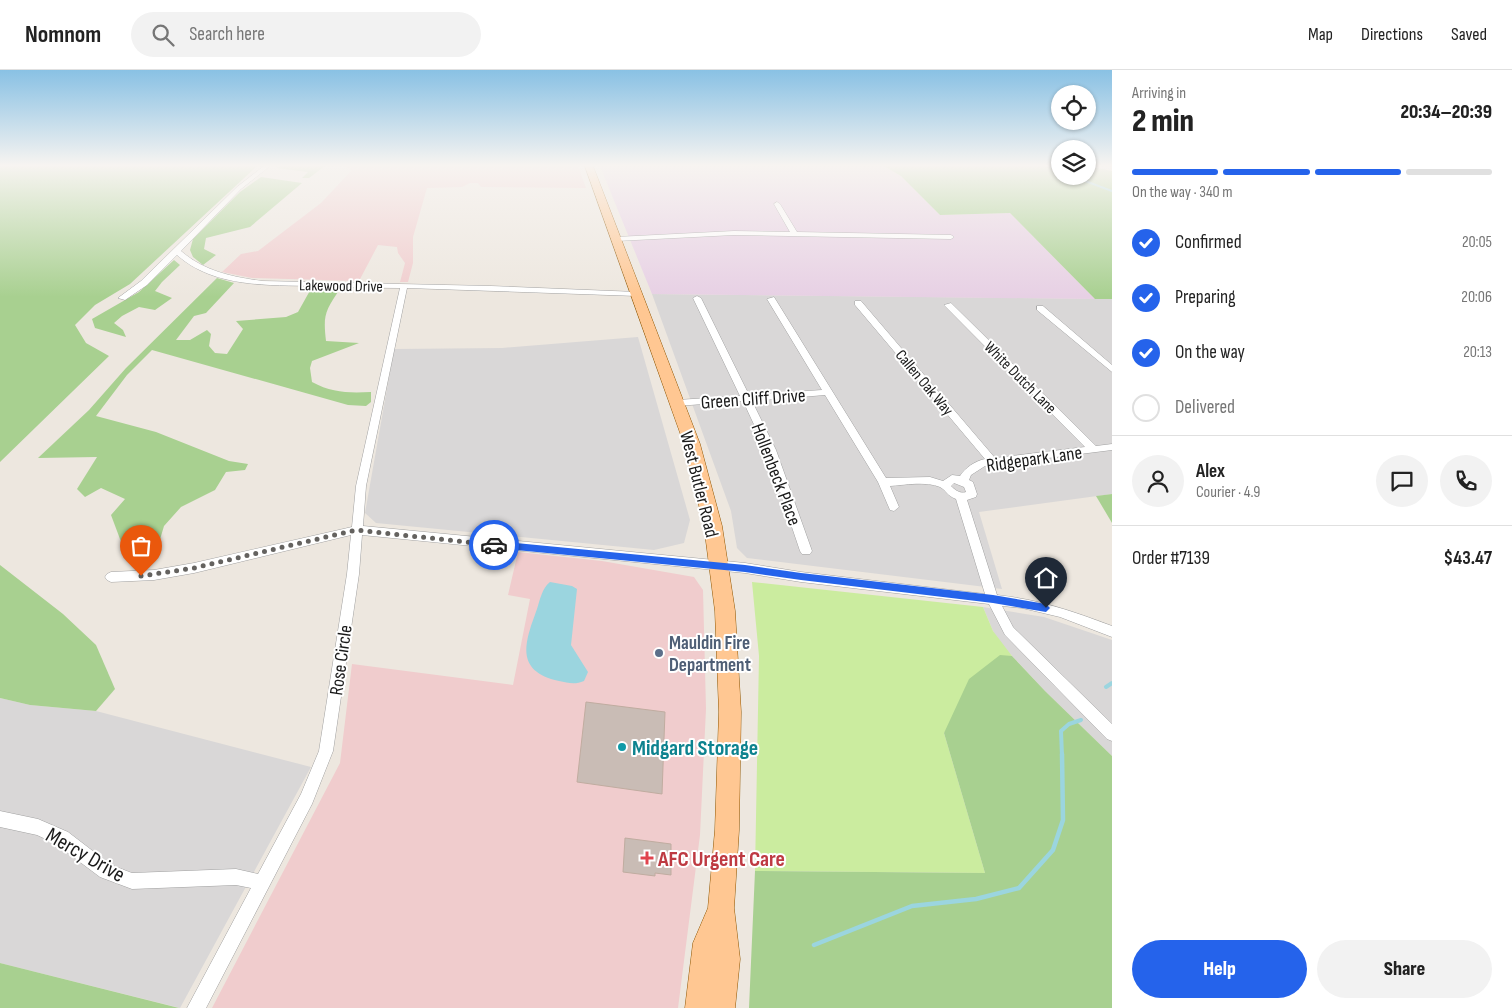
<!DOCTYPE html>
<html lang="en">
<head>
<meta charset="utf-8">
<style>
  body { margin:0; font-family:"Sofia Sans Condensed",sans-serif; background:#f2f2f2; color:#222; height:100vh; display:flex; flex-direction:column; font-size:19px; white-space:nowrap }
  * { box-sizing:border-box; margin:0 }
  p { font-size:16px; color:#767676 }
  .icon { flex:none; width:28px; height:28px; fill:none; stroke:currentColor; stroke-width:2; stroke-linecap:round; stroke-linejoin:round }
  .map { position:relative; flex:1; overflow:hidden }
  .sheet { display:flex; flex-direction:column; background:#fff; width:400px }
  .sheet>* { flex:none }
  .fabs { position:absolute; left:1051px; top:15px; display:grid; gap:10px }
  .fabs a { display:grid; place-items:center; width:45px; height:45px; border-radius:50%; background:#fff; box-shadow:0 1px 4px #0004; font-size:25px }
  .pin { position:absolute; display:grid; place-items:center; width:42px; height:42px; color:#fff; margin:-51px -21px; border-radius:50% 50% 50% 0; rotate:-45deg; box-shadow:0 0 5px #0007 }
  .pin .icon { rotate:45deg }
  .courier { position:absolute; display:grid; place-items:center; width:50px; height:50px; margin:-25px; border:4px solid #2563eb; border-radius:50%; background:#fff; color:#222; box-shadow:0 1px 6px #0007 }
  .headline em { font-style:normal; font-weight:800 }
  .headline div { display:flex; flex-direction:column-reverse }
  .headline { display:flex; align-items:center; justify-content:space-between; height:85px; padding:0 20px }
  h1 { font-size:32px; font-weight:800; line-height:38px }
  .bar { display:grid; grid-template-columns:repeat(4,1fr); gap:8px 5px; align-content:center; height:60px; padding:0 20px }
  .bar i { height:6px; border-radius:4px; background:#e0e0e0 }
  .bar .current { background:#2563eb }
  .bar p { grid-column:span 4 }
  .line { display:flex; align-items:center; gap:12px; padding:0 20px; border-top:1px solid #e0e0e0 }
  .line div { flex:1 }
  .round { display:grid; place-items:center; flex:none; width:52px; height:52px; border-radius:26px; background:#f2f2f2 }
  ol { padding:0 20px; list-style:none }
  li { display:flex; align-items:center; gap:15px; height:55px }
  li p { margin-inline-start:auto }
  li .icon { padding:5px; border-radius:50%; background:#2563eb; color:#fff; stroke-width:4 }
  li:last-child { color:#767676 }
  li i { width:28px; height:28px; border:2px solid #e0e0e0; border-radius:50% }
  .action { display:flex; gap:10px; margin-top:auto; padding:10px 20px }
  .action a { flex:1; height:58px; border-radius:30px; background:#2563eb; color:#fff; font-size:20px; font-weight:800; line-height:58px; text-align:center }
  .action a+a { background:#f2f2f2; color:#222 }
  header { display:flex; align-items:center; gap:30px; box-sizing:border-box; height:70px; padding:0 25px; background:#fff; border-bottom:1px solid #e0e0e0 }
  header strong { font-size:24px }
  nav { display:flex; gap:28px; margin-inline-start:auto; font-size:18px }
  .search { width:350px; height:45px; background:#f2f2f2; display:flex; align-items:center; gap:12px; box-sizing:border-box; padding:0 18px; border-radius:28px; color:#767676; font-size:19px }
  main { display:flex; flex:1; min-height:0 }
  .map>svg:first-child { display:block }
  .residential { fill:#d9d7d7 }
  .commercial { fill:#f0cccd }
  .industrial { fill:#e7d0e4 }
  .grass { fill:#cbec9f }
  .forest { fill:#a8d090 }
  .water { fill:#9bd5df }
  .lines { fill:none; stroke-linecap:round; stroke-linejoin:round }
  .stream-far2 { stroke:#9bd5df; stroke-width:2 }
  .stream-far1 { stroke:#9bd5df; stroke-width:4 }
  .stream { stroke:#9bd5df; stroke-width:4.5 }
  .building { fill:#c9bcb5; stroke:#c0aca0 }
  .minor-casing { stroke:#a1a1a1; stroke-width:1 }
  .primary-casing { stroke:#915600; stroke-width:1 }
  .minor { fill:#fff; fill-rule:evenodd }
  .primary { fill:#ffc792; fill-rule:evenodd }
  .route { fill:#2563eb }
  .done { stroke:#64625f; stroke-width:5; stroke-dasharray:0 9 }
  .service-dot { fill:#5c6f8a; stroke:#fff; stroke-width:2 }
  .culture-dot { fill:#0f9aa8; stroke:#fff; stroke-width:2 }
  .health-dot { fill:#e0444e; stroke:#fff; stroke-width:2 }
  .labels { text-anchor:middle; stroke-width:4; stroke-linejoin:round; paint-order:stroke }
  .far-street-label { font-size:16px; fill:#1a1a1a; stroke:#fff }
  .street-label { font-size:19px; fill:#1a1a1a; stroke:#fff }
  .service-label { font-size:19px; font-weight:bold; fill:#4e5e75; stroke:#fff; text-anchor:start }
  .near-culture-label { font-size:22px; font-weight:bold; fill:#0d838f; stroke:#fff; text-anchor:start }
  .near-street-label { font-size:22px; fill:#1a1a1a; stroke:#fff }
  .near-health-label { font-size:22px; font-weight:bold; fill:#be3a42; stroke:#fff; text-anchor:start }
</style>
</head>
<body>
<header>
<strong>Nomnom</strong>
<div class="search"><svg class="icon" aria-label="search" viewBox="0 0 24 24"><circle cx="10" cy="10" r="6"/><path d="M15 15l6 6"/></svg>Search here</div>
<nav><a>Map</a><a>Directions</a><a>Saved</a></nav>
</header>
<main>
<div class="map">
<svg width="1112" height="938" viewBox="0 0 1112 938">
  <rect width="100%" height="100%" fill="#ede7df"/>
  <g class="residential">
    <polygon points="652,224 1112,229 1112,424 979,442 1002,519 747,488 737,478 731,441"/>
    <polygon points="638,267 690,450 684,473 654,480 376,453 365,443 394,279 502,278"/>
    <polygon points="983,537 1044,547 1112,570 1112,686 1045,621 1001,574 993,561"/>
    <polygon points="0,628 30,635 96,641 311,697 180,938 0,893"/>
  </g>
  <g class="commercial">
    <polygon points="346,96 578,96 586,118 481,117 478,113 470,113 462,117 427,118 413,167 413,193 408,212 400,212 405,193 398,183 397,177 378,175 359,211 252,208 222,202 241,184 258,181 321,133 351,101"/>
    <polygon points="518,482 602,491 694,507 703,520 706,639 700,765 678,938 212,938 340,693 352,594 513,615 530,529 508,525"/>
  </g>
  <polygon class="industrial" points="600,96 884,96 901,106 940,145 1010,143 1095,229 652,224"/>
  <polygon class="grass" points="752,512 983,537 993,561 1012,586 1000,586 944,663 985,803 755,801 759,586"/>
  <g class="forest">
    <polygon points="0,96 257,96 130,214 95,235 75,255 86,273 109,286 0,392"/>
    <polygon points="280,96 325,96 309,108 302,108 308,102 277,98"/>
    <polygon points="884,96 1060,96 1060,106 1088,106 1088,96 1112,101 1112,229 1095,229 1010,143 940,145 901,106"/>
    <polygon points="261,107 302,113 250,157 206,168 204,179 216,185 203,195 193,187 190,180 193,169 240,122"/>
    <polygon points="174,190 180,195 162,212 155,221 172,228 155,240 139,237 122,246 114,253 123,260 126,267 95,258 92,249 139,222"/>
    <path d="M217,208L234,213L206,243L194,246L176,270H190L207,260L211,264L209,276L215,283L227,284L243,259L236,251L286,247L298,242L312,217L340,219C325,241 323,245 326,271L359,273L312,291L310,298L312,312C332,323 349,323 371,322V332L366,336L348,335L152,280L127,305L96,346L156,362L229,391L248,394L245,400L226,402L215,420L181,437L164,456L155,486L129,493L111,445L125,429L101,418L85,427L77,419L97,387L38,388L89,340L126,298Z"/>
    <polygon points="1112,424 1112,453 1096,426"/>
    <polygon points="0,495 63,544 96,575 115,619 96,641 30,635 0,628"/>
    <polygon points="1000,585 1012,586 1045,621 1112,686 1112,938 749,938 755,801 985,803 944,663 969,609"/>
    <polygon points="0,893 179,938 0,938"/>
  </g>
  <path class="water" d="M550,512L572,516L577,519L571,575L588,602L584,611C575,615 568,613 559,611C514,601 525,572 537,539C540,530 542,518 550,512Z"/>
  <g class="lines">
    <g class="stream-far2">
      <polyline points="1048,96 1060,101"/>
      <polyline points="1072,106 1112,121"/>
    </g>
    <g class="stream-far1">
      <polyline points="1106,617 1112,613"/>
      <polyline points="1062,686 1061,661 1069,654 1081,650"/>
    </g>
    <polyline class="stream" points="814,875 912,836 976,829 1019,818 1053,780 1063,750 1062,684"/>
  </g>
  <g class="building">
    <polygon points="586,632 665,642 662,724 577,712"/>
    <polygon points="625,768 671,774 671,805 655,803 655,806 623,802"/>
  </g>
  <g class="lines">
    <defs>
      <g id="minor">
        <path d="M264,96H270L241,119L181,181C204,201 232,207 262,211L491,216L637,222L641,224L637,226L407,218L366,416L363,456L745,493L801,502L985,524L956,429C946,425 947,421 940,417C926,411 904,415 890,416L899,437L894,441L890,440L878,412L825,325L752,331L776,380L812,481L810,484H802L800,481L766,380L743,331L677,336L672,333L677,330L740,326L693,228L697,226L701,228L749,325L822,320L767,229L774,227L886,408L930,407L943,411L952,405L960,406C965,398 975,391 985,389L855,235V231H861L995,388L1085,377L944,235L951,233L1096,376L1112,374V380L985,396L971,405L969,410L973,412L977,424L976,427L967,430L997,525C1041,530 1072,541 1112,556V567L1060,547L1022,538L1002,536L1013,557L1112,654V671L1107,669L1005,565L989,534L801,512L745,503L362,465L359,504L333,681L312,734L206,938H187L251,818L236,815L132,819L100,807L56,774L37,765L0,757V741L38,749L68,762L111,795L132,803L236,799L258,804L301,724L319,681L347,504L351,465L194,503L154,510L111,512L107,510L105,507L107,504L111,502L154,500L194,493L352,457L356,416L400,218C372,218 344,217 316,216C269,215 214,218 177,185L147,215L125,230L118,228L141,211L237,117ZM954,413L964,417L966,422C960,424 955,420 951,416Z"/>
        <polygon points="777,132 780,134 797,162 951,165 954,167 951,169 734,165 616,171 613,169 616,167 734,161 790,162 774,134"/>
        <polygon points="1037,236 1043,236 1112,295 1112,302 1037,240"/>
      </g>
      <polygon id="primary" points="585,96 593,96 700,374 722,456 735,541 741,642 739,760 734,838 740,889 735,938 685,938 693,873 708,838 715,760 719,642 715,541 704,456 684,374"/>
    </defs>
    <use href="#minor" class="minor-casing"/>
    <use href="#primary" class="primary-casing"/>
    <use href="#minor" class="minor"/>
    <use href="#primary" class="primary"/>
  </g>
  <linearGradient id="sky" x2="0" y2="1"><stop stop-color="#89c1e4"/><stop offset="0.42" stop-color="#f7f4f1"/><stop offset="1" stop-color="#f7f4f1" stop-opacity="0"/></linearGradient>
  <rect width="1112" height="227" fill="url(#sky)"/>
  <polygon class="route" points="494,471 745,495 801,503 993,525 1046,534 1050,538 1046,542 993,533 801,510 745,502 494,478 490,475"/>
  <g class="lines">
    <polyline class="done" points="141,506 194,498 356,460 494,475"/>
  </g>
  <circle class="service-dot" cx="659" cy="583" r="5"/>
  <circle class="culture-dot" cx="622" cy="677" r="5"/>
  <path class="health-dot" d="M644.5 780.5h5v5h5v5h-5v5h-5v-5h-5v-5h5z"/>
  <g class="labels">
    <g class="far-street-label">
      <text transform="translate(341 215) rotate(1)" y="6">Lakewood Drive</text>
      <text transform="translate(1021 307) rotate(45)" y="6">White Dutch Lane</text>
      <text transform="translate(925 312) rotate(50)" y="6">Callen Oak Way</text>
    </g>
    <g class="street-label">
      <text transform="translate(753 328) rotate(-4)" y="7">Green Cliff Drive</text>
      <text transform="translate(1034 388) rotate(-8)" y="7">Ridgepark Lane</text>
      <text transform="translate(777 404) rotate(69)" y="7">Hollenbeck Place</text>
      <text transform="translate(700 414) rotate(76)" y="7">West Butler Road</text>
      <text transform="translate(340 590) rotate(-82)" y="7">Rose Circle</text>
    </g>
    <g class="service-label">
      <text x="669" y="579">Mauldin Fire<tspan x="669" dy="22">Department</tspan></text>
    </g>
    <g class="near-culture-label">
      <text x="632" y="685">Midgard Storage</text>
    </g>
    <g class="near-street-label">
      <text transform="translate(86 784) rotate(30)" y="8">Mercy Drive</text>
    </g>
    <g class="near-health-label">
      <text x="658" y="796">AFC Urgent Care</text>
    </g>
  </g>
</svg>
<div class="fabs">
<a><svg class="icon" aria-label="locate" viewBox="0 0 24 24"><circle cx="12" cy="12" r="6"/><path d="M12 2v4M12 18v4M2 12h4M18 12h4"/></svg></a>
<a><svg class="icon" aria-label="layers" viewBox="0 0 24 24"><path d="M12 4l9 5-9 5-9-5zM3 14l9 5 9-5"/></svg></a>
</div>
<div class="pin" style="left:141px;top:506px;background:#ea580c"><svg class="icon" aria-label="bag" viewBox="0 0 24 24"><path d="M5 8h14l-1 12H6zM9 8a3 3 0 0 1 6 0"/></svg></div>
<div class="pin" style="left:1046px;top:538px;background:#1f2937"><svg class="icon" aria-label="home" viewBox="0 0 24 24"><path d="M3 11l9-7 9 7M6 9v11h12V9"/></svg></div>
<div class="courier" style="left:494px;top:475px"><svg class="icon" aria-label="car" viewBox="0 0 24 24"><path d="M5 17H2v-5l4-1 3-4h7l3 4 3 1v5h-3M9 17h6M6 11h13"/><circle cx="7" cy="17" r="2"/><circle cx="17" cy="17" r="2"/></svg></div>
</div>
<section class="sheet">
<div class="headline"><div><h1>2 min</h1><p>Arriving in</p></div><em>20:34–20:39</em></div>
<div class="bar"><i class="current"></i><i class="current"></i><i class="current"></i><i></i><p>On the way · 340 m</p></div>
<ol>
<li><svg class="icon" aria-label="check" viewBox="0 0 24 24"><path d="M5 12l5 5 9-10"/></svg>Confirmed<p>20:05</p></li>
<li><svg class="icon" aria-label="check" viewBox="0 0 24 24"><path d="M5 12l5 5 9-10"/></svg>Preparing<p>20:06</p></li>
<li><svg class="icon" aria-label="check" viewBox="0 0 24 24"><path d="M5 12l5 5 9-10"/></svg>On the way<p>20:13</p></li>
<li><i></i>Delivered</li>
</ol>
<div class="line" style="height:90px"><a class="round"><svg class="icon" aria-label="person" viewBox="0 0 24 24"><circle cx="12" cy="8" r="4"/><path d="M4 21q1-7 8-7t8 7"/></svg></a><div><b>Alex</b><p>Courier · 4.9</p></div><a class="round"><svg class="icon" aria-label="chat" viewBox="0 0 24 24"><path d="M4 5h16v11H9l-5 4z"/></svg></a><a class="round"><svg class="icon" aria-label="phone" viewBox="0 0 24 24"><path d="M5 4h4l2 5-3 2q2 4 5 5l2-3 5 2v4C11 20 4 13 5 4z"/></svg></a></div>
<div class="line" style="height:65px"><div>Order #7139</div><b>$43.47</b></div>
<div class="action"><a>Help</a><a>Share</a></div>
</section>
</main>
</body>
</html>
